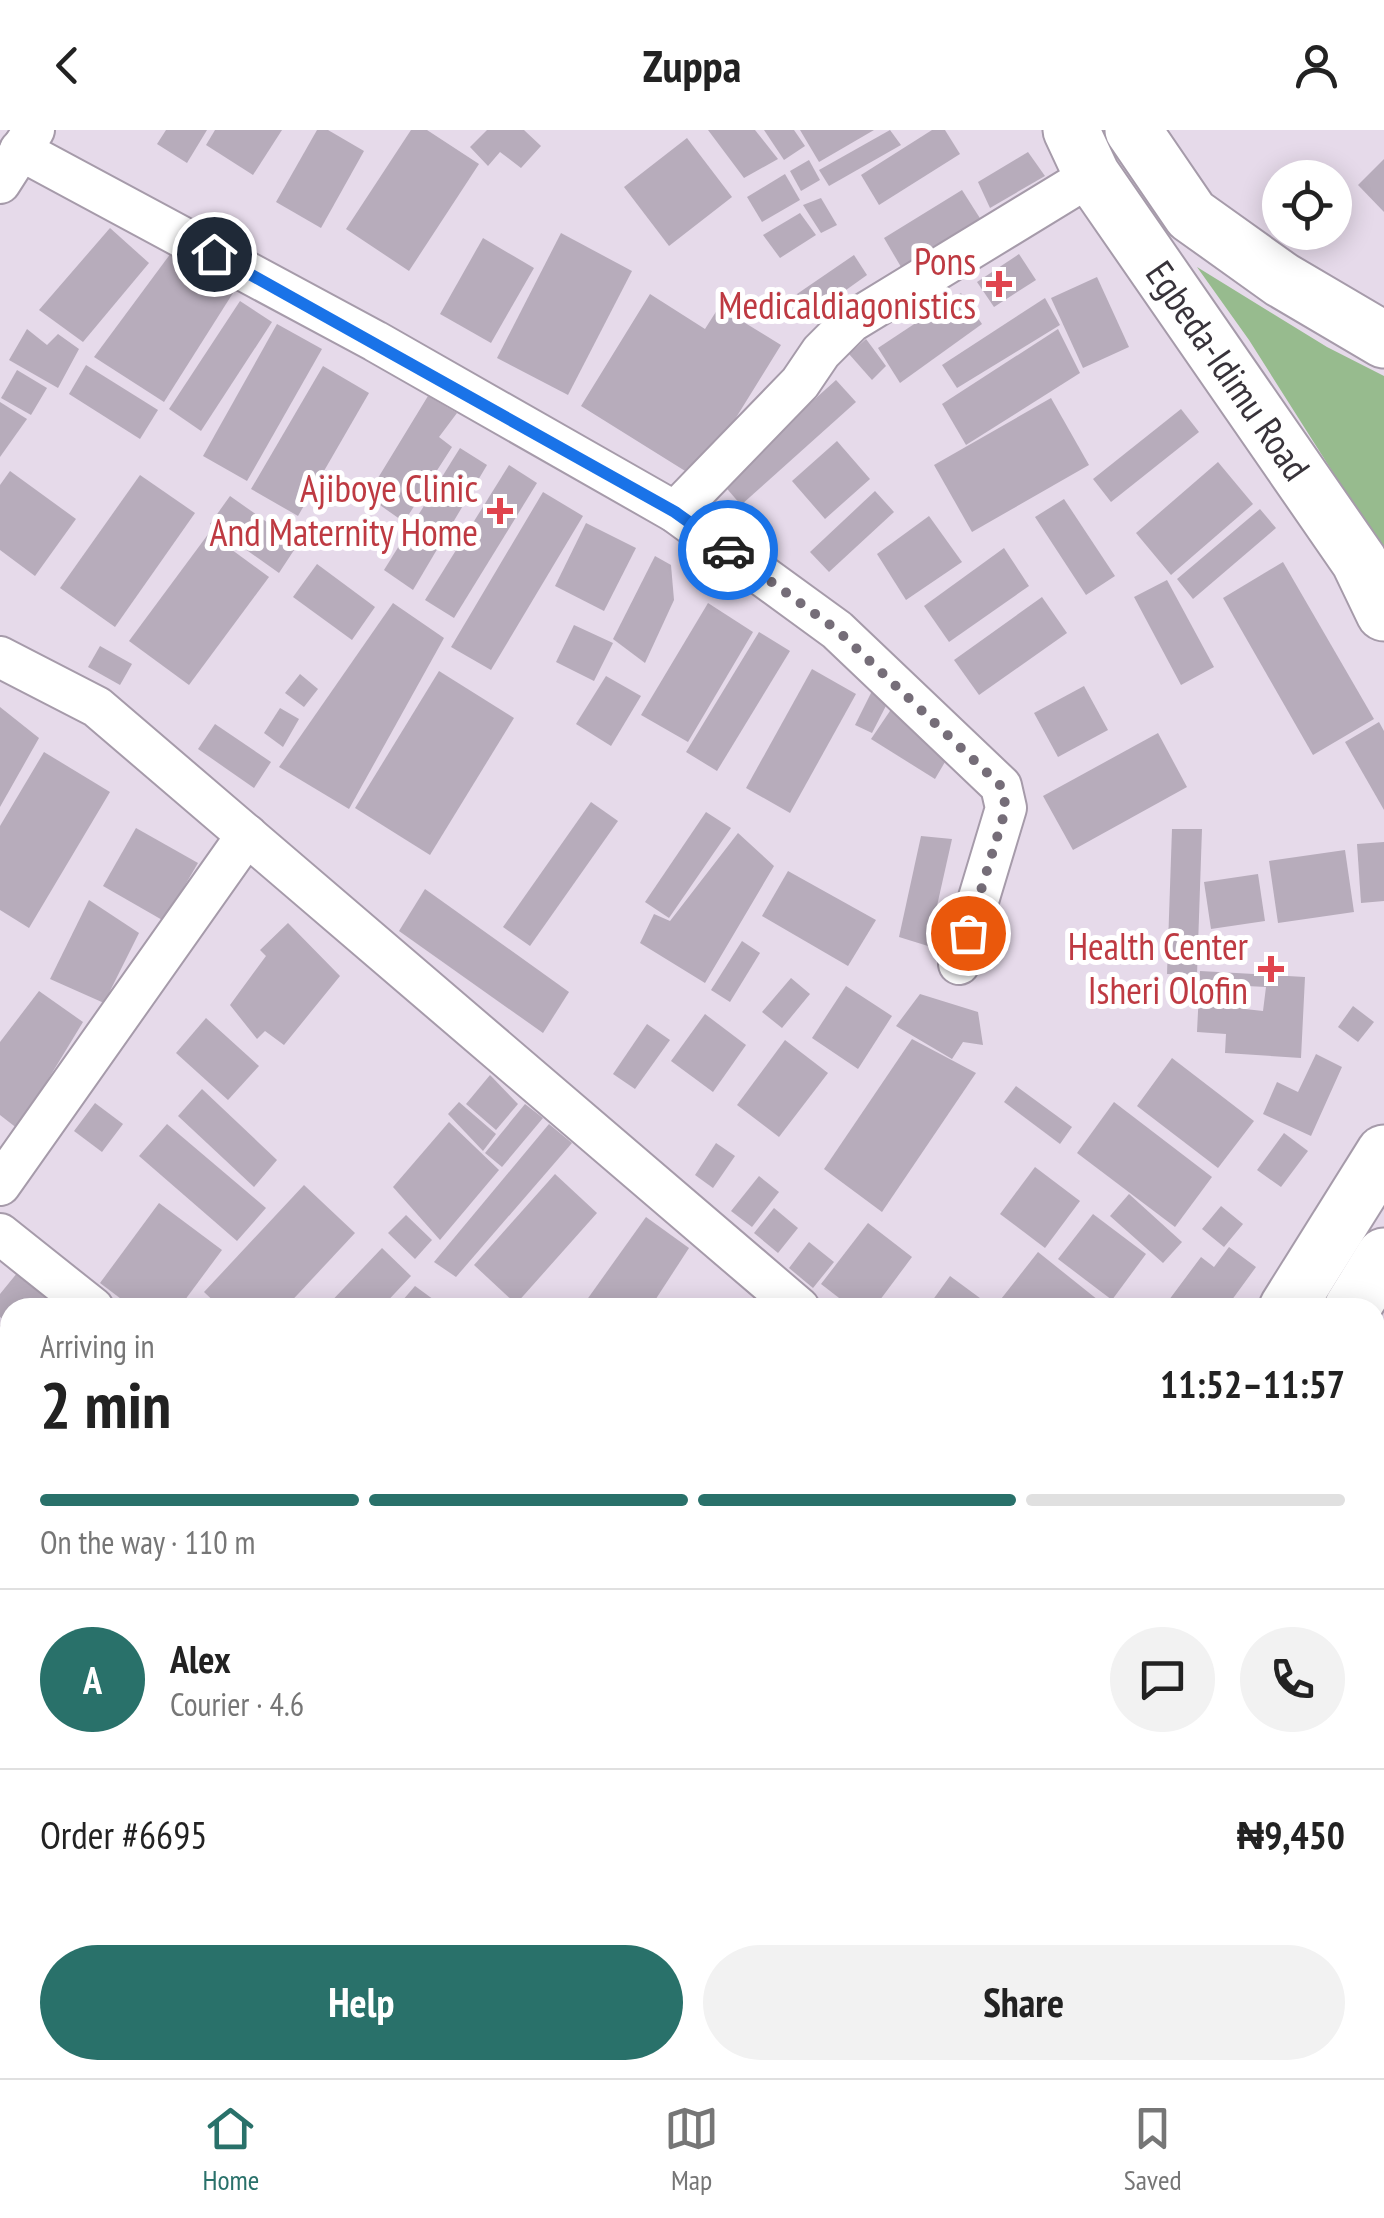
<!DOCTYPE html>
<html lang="en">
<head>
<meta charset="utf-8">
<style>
  body { margin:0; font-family:"PT Sans Narrow",sans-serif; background:#f2f2f2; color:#222; height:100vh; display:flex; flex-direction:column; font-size:38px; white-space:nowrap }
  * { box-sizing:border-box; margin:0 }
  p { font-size:32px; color:#767676 }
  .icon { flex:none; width:55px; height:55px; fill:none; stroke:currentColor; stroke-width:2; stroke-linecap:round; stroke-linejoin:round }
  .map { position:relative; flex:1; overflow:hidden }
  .sheet { position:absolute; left:0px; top:1168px; width:1385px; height:782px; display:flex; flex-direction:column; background:#fff; border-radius:30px 30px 0 0; box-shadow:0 5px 25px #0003 }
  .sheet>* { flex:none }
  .buttons { position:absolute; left:1262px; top:30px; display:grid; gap:20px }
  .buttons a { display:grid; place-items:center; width:90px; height:90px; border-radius:50%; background:#fff; box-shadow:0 5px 25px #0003; font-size:50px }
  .pin { position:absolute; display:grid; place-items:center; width:85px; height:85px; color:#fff; margin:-42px; border:5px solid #fff; border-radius:50%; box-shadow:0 2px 10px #0007 }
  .courier { position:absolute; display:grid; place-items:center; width:100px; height:100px; margin:-50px; border:8px solid #1a73e8; border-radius:50%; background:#fff; color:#222; box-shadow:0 2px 12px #0007 }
  .headline em { font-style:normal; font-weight:700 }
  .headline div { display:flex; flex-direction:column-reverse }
  .headline { display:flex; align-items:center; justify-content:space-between; height:170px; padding:0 40px }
  h1 { font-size:65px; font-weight:700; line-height:75px }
  .bar { display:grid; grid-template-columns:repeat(4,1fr); gap:15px 10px; align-content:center; height:120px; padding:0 40px }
  .bar i { height:12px; border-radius:8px; background:#e0e0e0 }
  .bar .on { background:#29716a }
  .bar p { grid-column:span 4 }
  .line { display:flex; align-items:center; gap:25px; padding:0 40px; border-top:2px solid #e0e0e0 }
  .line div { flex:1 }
  .round { display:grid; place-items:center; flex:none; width:105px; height:105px; border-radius:52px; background:#f2f2f2 }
  .cta { display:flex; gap:20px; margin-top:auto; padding:20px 40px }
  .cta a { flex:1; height:115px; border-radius:60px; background:#29716a; color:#fff; font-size:40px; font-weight:700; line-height:115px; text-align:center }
  .cta a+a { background:#f2f2f2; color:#222 }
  header { display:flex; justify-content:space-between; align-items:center; height:130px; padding:0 40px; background:#fff; font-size:45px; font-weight:700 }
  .menu { display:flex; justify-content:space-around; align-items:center; height:140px; border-top:2px solid #e0e0e0; background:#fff; font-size:28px; color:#767676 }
  .menu a { display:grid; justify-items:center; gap:5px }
  .menu .on { color:#29716a }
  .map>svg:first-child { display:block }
  .green { fill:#97bb8e }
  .building { fill:#b7acbb; fill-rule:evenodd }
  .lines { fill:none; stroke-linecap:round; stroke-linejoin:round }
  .minor-casing { stroke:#a69baa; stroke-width:44 }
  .primary-casing { stroke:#a69baa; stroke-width:59 }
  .minor { stroke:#fff; stroke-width:40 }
  .primary { stroke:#fff; stroke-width:55 }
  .done { stroke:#756d78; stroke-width:10; stroke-dasharray:0 18 }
  .route { stroke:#1a73e8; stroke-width:12 }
  .health-dot { fill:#e0444e; stroke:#fff; stroke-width:4 }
  .labels { text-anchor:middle; stroke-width:10; stroke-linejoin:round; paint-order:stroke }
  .health-label { font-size:38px; fill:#be3a42; stroke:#fff; text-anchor:end }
  .street-label { font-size:38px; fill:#38333a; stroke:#fff }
</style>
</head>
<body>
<header><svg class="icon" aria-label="back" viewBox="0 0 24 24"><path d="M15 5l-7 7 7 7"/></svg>Zuppa<svg class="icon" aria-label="person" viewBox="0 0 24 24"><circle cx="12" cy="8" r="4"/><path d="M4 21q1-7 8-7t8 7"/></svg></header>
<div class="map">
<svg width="1384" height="1948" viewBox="0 0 1384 1948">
  <rect width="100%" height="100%" fill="#e6daea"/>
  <polygon class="green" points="1197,137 1327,217 1384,246 1384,423 1249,210"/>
  <g class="building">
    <polygon points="166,0 207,0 187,33 157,14"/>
    <polygon points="215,0 282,0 253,45 206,15"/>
    <polygon points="317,0 328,0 364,21 321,98 276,72"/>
    <polygon points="411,0 427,0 479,34 409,141 346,99"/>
    <polygon points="487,0 524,0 541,16 521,38 500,22 488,36 470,17"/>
    <polygon points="708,0 755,0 778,29 744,48"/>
    <polygon points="764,0 794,0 805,16 784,30"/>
    <polygon points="800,0 874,0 819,32"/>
    <polygon points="890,0 901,15 829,56 819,40"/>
    <polygon points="932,0 945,0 960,24 879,75 861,45"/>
    <polygon points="687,8 732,67 669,116 624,57"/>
    <polygon points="1028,22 1045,46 990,78 978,52"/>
    <polygon points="1384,29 1384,82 1358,55"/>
    <polygon points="809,30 820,50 801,61 790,41"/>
    <polygon points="785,44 800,70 762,92 747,67"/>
    <polygon points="962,60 983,93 904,142 884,108"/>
    <polygon points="821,68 837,95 821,103 803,75"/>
    <polygon points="800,83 816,105 780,128 763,105"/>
    <polygon points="110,98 149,133 83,212 39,180"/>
    <polygon points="561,103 632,141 568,265 497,228"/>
    <polygon points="483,108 534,138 491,213 440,184"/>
    <polygon points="171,123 233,163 164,272 94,227"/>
    <polygon points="1019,124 1036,150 994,177 977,152"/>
    <polygon points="854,125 867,145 811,185 797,164"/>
    <polygon points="1097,147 1129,217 1083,238 1051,168"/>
    <polygon points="961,163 982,194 900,253 878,218"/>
    <polygon points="650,164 705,199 719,177 781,215 698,349 581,276"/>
    <polygon points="1045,168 1060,195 957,258 942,235"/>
    <polygon points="240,171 272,192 201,301 169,279"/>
    <polygon points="277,194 322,219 247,351 203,326"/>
    <polygon points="27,199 47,215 58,204 79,219 58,258 9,230"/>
    <polygon points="1058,199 1080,243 966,315 942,274"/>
    <polygon points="866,209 886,236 872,250 849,224"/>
    <polygon points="86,235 158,280 140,309 69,264"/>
    <polygon points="323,236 369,263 298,386 251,359"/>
    <polygon points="17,240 47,258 31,285 1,268"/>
    <polygon points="836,250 856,272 741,375 722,353"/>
    <polygon points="428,266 457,283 439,307 452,317 404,392 367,366"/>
    <polygon points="1051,268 1089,335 972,402 934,335"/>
    <polygon points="0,272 27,289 0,327"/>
    <polygon points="1181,279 1199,302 1111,372 1093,349"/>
    <polygon points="837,311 870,349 825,389 792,351"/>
    <polygon points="460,318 487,335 413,460 384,440"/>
    <polygon points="1218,332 1253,374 1171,445 1136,403"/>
    <polygon points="509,335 537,353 454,488 425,470"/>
    <polygon points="10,341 76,389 35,446 0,420 0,355"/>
    <polygon points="140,345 195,383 115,497 60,458"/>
    <polygon points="875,361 894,382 829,442 810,422"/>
    <polygon points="543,362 583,386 491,540 451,517"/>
    <polygon points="230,366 298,414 279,443 210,394"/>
    <polygon points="1064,369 1115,446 1086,465 1035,387"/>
    <polygon points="1260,379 1276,398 1193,469 1177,449"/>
    <polygon points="929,386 962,432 906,470 877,424"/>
    <polygon points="586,393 636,418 604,481 555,456"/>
    <polygon points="209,403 269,447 189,555 129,511"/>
    <polygon points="1004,418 1029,456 949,512 924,476"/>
    <polygon points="655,426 671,435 674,470 645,533 613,509"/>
    <polygon points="1283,432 1374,589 1313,625 1223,468"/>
    <polygon points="317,434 375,477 352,510 293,467"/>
    <polygon points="1167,450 1214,537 1181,555 1134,467"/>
    <polygon points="1042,467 1067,503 979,565 954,530"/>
    <polygon points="393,473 444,508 349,679 279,637"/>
    <polygon points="708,473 753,502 688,612 641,585"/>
    <polygon points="574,495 613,513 594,551 556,532"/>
    <polygon points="759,502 790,521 717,641 686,622"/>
    <polygon points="100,516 132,534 120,555 88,537"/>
    <polygon points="812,539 856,564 790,683 746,658"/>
    <polygon points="439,541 514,588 430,725 355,678"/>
    <polygon points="300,544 318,559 304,577 285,563"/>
    <polygon points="606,546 641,566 611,616 576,594"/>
    <polygon points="1084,556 1108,600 1058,627 1034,583"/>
    <polygon points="873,559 890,568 872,603 855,595"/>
    <polygon points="0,577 39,608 0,677"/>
    <polygon points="280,578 299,589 283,617 264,603"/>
    <polygon points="892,578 952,620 935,649 871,609"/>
    <polygon points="1379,592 1384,601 1384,680 1345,612"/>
    <polygon points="215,594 271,632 254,658 198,619"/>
    <polygon points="1158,603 1187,657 1073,720 1043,666"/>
    <polygon points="44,622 110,662 29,798 0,780 0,696"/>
    <polygon points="591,672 618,691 530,816 503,797"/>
    <polygon points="706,682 731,698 669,788 645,772"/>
    <polygon points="136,698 198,733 164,791 103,756"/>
    <polygon points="1172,699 1202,699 1197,845 1167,844"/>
    <polygon points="738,703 774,736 705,853 640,813 654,784 670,791"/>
    <polygon points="921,706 952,709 928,816 899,807"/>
    <polygon points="1384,712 1384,771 1361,773 1357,714"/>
    <polygon points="1345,720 1354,782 1278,793 1269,731"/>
    <polygon points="788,741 876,790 848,836 762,786"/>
    <polygon points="1258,744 1265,791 1211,799 1204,752"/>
    <polygon points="425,759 569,862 543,903 399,801"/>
    <polygon points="89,770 139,803 104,873 50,849"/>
    <polygon points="288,793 340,846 284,915 265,901 257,909 230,875 266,826 260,820"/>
    <polygon points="742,811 760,823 730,872 711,860"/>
    <path d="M1200,841L1305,847L1301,928L1225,923L1226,904L1197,902ZM1247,856L1266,857L1263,881L1245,879Z"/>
    <polygon points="791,848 810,864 782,898 762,882"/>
    <polygon points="846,856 892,886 858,939 812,908"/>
    <polygon points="39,861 83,892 18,999 0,985 0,912"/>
    <polygon points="920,864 978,882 983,915 963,912 952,929 896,896"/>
    <polygon points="1353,876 1374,892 1358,912 1338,897"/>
    <polygon points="705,884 746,915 713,962 671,931"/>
    <polygon points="206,888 259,936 228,970 176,923"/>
    <polygon points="647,894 670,910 635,959 613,944"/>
    <polygon points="912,909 976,943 882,1082 824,1039"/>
    <polygon points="785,910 828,943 779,1007 737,975"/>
    <polygon points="1316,924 1342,937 1311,1006 1263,984 1277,952 1298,962"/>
    <polygon points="1172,928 1254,991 1218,1038 1137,976"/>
    <polygon points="490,945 518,974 496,1000 466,974"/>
    <polygon points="1016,956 1072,997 1060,1014 1004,972"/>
    <polygon points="202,959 277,1030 254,1057 178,986"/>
    <polygon points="459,972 496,1004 483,1021 448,984"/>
    <polygon points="1114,972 1212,1047 1175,1097 1077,1023"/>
    <polygon points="95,973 123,994 102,1022 74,1001"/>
    <polygon points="525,974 543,988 502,1037 485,1023"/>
    <polygon points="449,992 499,1040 440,1110 393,1057"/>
    <polygon points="167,994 266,1078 237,1111 139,1026"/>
    <polygon points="549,994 572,1013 456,1147 434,1132"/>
    <polygon points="1284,1003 1308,1021 1281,1057 1257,1040"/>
    <polygon points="716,1013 735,1026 713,1058 695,1045"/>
    <polygon points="1035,1037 1080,1071 1045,1118 1000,1084"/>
    <polygon points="555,1044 597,1083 516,1174 474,1135"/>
    <polygon points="759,1046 779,1062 752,1097 731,1081"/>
    <polygon points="304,1055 355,1103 285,1178 221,1178 204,1162"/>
    <polygon points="1129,1064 1182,1112 1163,1133 1110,1086"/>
    <polygon points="159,1073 222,1120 179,1178 133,1178 100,1153"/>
    <polygon points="1221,1076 1243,1094 1224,1117 1202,1099"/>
    <polygon points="774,1078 798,1098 778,1123 754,1103"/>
    <polygon points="1093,1084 1146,1124 1112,1170 1058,1129"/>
    <polygon points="406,1085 432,1110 415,1129 388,1103"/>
    <polygon points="646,1087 689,1118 650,1178 581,1178"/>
    <polygon points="868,1093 912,1127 874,1178 852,1178 821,1154"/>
    <polygon points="809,1112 834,1132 813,1158 789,1138"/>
    <polygon points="1229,1117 1256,1137 1226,1178 1163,1178 1201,1127 1214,1137"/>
    <polygon points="382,1118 411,1146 381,1178 325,1178"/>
    <polygon points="1038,1122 1108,1178 994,1178"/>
    <polygon points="22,1137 74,1178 10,1178 10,1193 0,1187 0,1164"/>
    <polygon points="950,1146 988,1174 985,1178 927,1178"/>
    <polygon points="415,1156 445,1178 396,1178"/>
    <polygon points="0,1195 10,1201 10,1234 0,1228"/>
    <polygon points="1375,1219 1384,1223 1384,1283 1375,1278"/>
    <polygon points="0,1235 10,1241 10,1315 0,1309"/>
    <polygon points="1375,1301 1384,1306 1384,1388 1375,1383"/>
    <polygon points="0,1378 10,1385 10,1415 0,1407"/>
    <polygon points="1375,1402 1384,1405 1384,1460 1375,1457"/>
    <polygon points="1375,1467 1384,1470 1384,1532 1375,1529"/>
    <polygon points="1375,1657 1384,1658 1384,1687 1375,1686"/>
    <polygon points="1380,1869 1384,1870 1384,1948 1289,1948 1290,1940 1375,1940 1375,1884"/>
    <polygon points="11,1940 98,1940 98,1948 42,1948 10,1945"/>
    <rect x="108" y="1940" width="69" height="8"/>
    <polygon points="312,1940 347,1940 346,1948 311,1948"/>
    <polygon points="628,1940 681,1940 680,1948 627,1948"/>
    <rect x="837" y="1940" width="36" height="8"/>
    <polygon points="880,1940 921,1940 921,1948 879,1948"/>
  </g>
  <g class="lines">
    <defs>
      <g id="minor">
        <polyline points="20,20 375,211 675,382 837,500 1001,656 1006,678 959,834"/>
        <polyline points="0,53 34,0"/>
        <polyline points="675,382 800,253 821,222 851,192 1092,45"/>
        <polyline points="0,527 97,577 799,1178"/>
        <polyline points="0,1055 247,705"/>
        <polyline points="0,1104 93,1178"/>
        <polyline points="0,1610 10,1611"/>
        <polyline points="1375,1632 1384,1632"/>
        <polyline points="0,1757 0,1768"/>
        <polyline points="225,1948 226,1940"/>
        <polyline points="446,1948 447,1940"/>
        <polyline points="736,1948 736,1940"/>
      </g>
      <g id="primary">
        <path id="s1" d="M1071,0L1092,45L1359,431L1384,483"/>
        <polyline points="1133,0 1191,85 1282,150 1384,210"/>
        <polyline points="1287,1178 1384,1023"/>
        <polyline points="1352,1178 1384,1126"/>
        <polyline points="1054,1948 1055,1940"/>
        <polyline points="1117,1948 1119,1940"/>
      </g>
    </defs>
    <use href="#minor" class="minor-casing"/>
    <use href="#primary" class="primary-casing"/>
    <use href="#minor" class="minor"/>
    <use href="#primary" class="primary"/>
  </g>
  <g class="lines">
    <polyline class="done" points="728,420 837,500 1001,656 1006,678 968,803"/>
    <polyline class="route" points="214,124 675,382 728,420"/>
  </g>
  <g class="health-dot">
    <path d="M994 139h10v10h10v10h-10v10h-10v-10h-10v-10h10z"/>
    <path d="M495 366h10v10h10v10h-10v10h-10v-10h-10v-10h10z"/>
    <path d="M1266 824h10v10h10v10h-10v10h-10v-10h-10v-10h10z"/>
  </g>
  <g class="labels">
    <g class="health-label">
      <text x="976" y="145">Pons<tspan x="976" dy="44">Medicaldiagonistics</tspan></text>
      <text x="478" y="372">Ajiboye Clinic<tspan x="478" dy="44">And Maternity Home</tspan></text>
      <text x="1248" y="830">Health Center<tspan x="1248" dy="44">Isheri Olofin</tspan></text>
    </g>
    <g class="street-label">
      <text dy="13" stroke="none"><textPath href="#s1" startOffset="288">Egbeda-Idimu Road</textPath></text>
    </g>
  </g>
</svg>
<div class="buttons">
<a><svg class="icon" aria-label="locate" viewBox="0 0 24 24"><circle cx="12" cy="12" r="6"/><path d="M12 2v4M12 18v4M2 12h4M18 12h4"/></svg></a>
</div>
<div class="pin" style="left:968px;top:803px;background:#ea580c"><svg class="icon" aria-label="bag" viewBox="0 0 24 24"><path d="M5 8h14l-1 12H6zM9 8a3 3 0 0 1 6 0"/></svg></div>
<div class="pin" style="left:214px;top:124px;background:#1f2937"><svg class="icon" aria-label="home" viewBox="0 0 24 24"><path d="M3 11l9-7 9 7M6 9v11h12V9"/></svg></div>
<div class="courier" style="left:728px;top:420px"><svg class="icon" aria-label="car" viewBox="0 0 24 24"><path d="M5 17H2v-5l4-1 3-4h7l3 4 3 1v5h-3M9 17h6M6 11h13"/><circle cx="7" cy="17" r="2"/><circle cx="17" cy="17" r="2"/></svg></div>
<section class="sheet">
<div class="headline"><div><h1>2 min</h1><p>Arriving in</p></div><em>11:52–11:57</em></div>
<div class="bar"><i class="on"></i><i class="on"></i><i class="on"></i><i></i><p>On the way · 110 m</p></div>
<div class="line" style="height:180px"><b class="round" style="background:#29716a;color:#fff">A</b><div><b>Alex</b><p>Courier · 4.6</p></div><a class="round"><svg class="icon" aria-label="chat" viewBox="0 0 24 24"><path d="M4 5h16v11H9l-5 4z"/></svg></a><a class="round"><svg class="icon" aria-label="phone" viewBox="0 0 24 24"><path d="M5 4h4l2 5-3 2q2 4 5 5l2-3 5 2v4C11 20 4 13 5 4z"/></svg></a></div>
<div class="line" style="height:130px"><div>Order #6695</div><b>₦9,450</b></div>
<div class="cta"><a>Help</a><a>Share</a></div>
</section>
</div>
<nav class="menu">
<a class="on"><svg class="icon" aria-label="home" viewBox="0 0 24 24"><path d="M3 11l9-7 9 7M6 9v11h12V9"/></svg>Home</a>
<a><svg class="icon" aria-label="map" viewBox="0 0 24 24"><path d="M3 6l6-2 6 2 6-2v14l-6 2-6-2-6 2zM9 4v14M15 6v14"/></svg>Map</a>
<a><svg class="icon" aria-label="saved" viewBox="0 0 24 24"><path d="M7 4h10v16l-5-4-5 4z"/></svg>Saved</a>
</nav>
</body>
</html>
